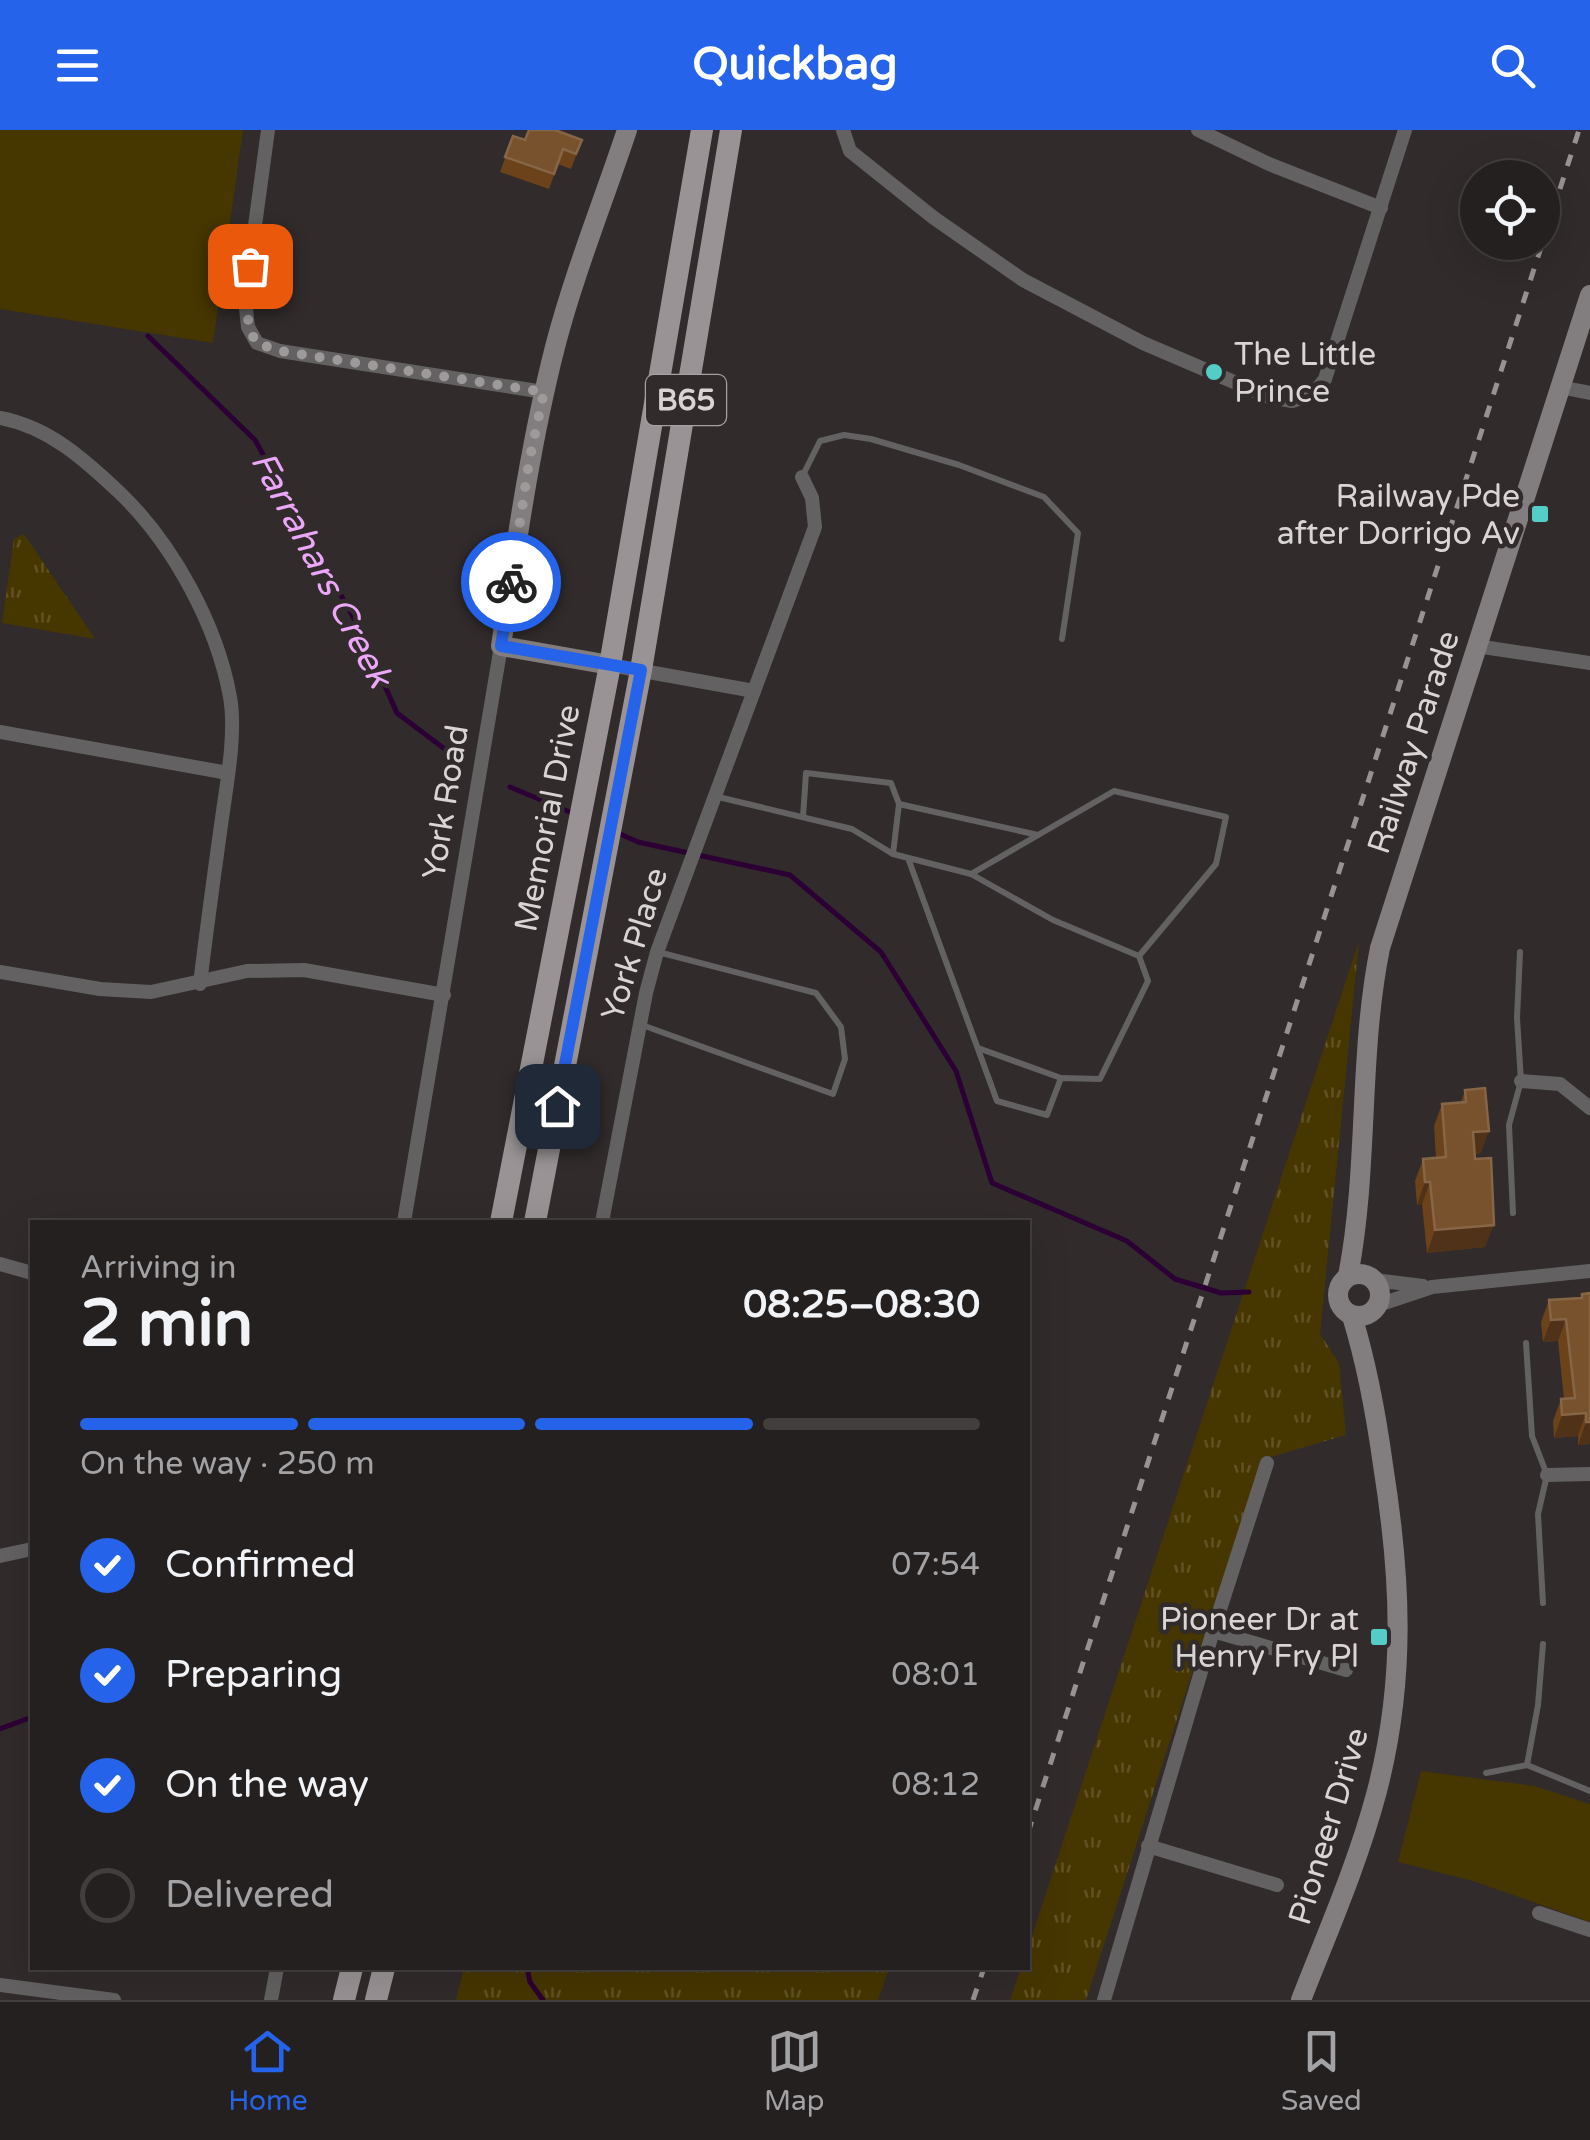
<!DOCTYPE html>
<html lang="en">
<head>
<meta charset="utf-8">
<style>
  body { margin:0; font-family:"Varela Round",sans-serif; background:#312d2d; color:#f1f3f6; height:100vh; display:flex; flex-direction:column; font-size:38px; white-space:nowrap }
  * { box-sizing:border-box; margin:0 }
  p { font-size:32px; color:#a3a3a5 }
  .icon { flex:none; width:55px; height:55px; fill:none; stroke:currentColor; stroke-width:2; stroke-linecap:round; stroke-linejoin:round }
  .map { position:relative; flex:1; overflow:hidden }
  .panel { position:absolute; left:30px; top:1090px; width:1000px; height:750px; display:flex; flex-direction:column; background:#252020; border-radius:0px; box-shadow:0 10px 40px #0002,0 0 0 2px #423e3e }
  .panel>* { flex:none }
  .buttons { position:absolute; left:1460px; top:30px; display:grid; gap:20px }
  .buttons a { display:grid; place-items:center; width:100px; height:100px; border-radius:50%; background:#252020; box-shadow:0 10px 40px #0002,0 0 0 2px #423e3e; font-size:50px }
  .pin { position:absolute; display:grid; place-items:center; width:85px; height:85px; color:#fff; margin:-42px; border-radius:20px; box-shadow:0 5px 15px #0006 }
  .courier { position:absolute; display:grid; place-items:center; width:100px; height:100px; margin:-50px; border:8px solid #2563eb; border-radius:50%; background:#fff; color:#222; box-shadow:0 2px 12px #0007 }
  .overview em { font-style:normal; font-weight:700 }
  .overview div { display:flex; flex-direction:column-reverse }
  .overview { display:flex; align-items:center; justify-content:space-between; height:170px; padding:0 50px }
  h1 { font-size:65px; font-weight:700; line-height:75px }
  .bar { display:grid; grid-template-columns:repeat(4,1fr); gap:15px 10px; align-content:center; height:120px; padding:0 50px }
  .bar i { height:12px; border-radius:8px; background:#423e3e }
  .bar .active { background:#2563eb }
  .bar p { grid-column:span 4 }
  ol { padding:0 50px; list-style:none }
  li { display:flex; align-items:center; gap:30px; height:110px }
  li p { margin-inline-start:auto }
  li .icon { padding:10px; border-radius:50%; background:#2563eb; color:#fff; stroke-width:4 }
  li:last-child { color:#a3a3a5 }
  li i { width:55px; height:55px; border:5px solid #423e3e; border-radius:50% }
  header { display:flex; justify-content:space-between; align-items:center; height:130px; padding:0 50px; background:#2563eb; color:#fff; font-size:45px; font-weight:700 }
  .tabs { display:flex; justify-content:space-around; align-items:center; height:140px; border-top:2px solid #423e3e; background:#252020; font-size:28px; color:#a3a3a5 }
  .tabs a { display:grid; justify-items:center; gap:5px }
  .tabs .active { color:#2563eb }
  .map>svg:first-child { display:block }
  .grass { fill:url(#grass-tufts) }
  .green { fill:#463600 }
  .lines { fill:none; stroke-linecap:round; stroke-linejoin:round }
  .stream { stroke:#2d0035; stroke-width:5 }
  .lane { stroke:#646162; stroke-width:6 }
  .street { stroke:#646162; stroke-width:14 }
  .secondary { stroke:#827d7f; stroke-width:20 }
  .primary { stroke:#999395; stroke-width:22 }
  .rail { stroke:#989393; stroke-width:5; stroke-dasharray:12 12; stroke-linecap:butt }
  .wall { fill:#6b4219 }
  .shaded-wall { fill:#4f3218 }
  .building { fill:#77522d; stroke:#866647; stroke-width:2.5 }
  .done { stroke:#9e9a99; stroke-width:10; stroke-dasharray:0 18 }
  .route { stroke:#2563eb; stroke-width:12 }
  .poi-dot { fill:#54cdc6; stroke:#312b2b; stroke-width:4 }
  .labels { text-anchor:middle; stroke-width:9; stroke-linejoin:round; paint-order:stroke }
  .shield { fill:#312b2b; stroke:#a7a2a1; stroke-width:2.5 }
  .shield-label { font-size:30px; font-weight:bold; fill:#d9d5d4 }
  .poi-label { font-size:32px; fill:#d9d5d4; stroke:#312b2b; text-anchor:end }
  .street-label { font-size:32px; fill:#d9d5d4; stroke:#312b2b }
  .water-label { font-size:35px; font-style:italic; fill:#eca7f9; stroke:#312b2b }
</style>
</head>
<body>
<header><svg class="icon" aria-label="menu" viewBox="0 0 24 24"><path d="M4 6h16M4 12h16M4 18h16"/></svg>Quickbag<svg class="icon" aria-label="search" viewBox="0 0 24 24"><circle cx="10" cy="10" r="6"/><path d="M15 15l6 6"/></svg></header>
<div class="map">
<svg width="1590" height="1870" viewBox="0 0 1590 1870">
  <defs>
    <pattern id="grass-tufts" width="24" height="20" patternUnits="userSpaceOnUse" patternTransform="scale(2.5)"><rect width="24" height="20" fill="#463600"/><path d="M3 7l-1-3M5 7V3M7 7l1-3M15 17l-1-3M17 17v-4M19 17l1-3" fill="none" stroke="#605224"/></pattern>
  </defs>
  <rect width="100%" height="100%" fill="#312b2b"/>
  <g class="grass">
    <polygon points="24,404 95,509 2,493 14,409"/>
    <polygon points="1359,811 1320,1204 1339,1233 1346,1305 1261,1330 1086,1870 1010,1870 1021,1838 1028,1838 1028,1818"/>
    <polygon points="464,1838 889,1838 878,1870 456,1870"/>
  </g>
  <g class="green">
    <polygon points="0,0 243,0 213,213 0,179"/>
    <polygon points="1421,1641 1535,1656 1590,1674 1590,1792 1473,1751 1398,1732"/>
  </g>
  <g class="lines">
    <g class="stream">
      <polyline points="148,206 255,310 358,496 397,583 454,626"/>
      <polyline points="510,657 572,683"/>
      <polyline points="618,703 638,712 790,745 881,822 956,941 992,1053 1127,1111 1175,1149 1221,1163 1249,1162"/>
      <polyline points="0,1599 32,1587"/>
      <polyline points="527,1838 530,1852 543,1870"/>
    </g>
    <g class="lane">
      <polyline points="802,347 820,311 844,305 871,309 959,335 1044,367 1078,403 1062,509"/>
      <polyline points="714,666 852,699 893,724 971,744 1053,790 1139,826"/>
      <polyline points="803,687 806,643 891,653 899,674"/>
      <polyline points="893,724 899,674 1038,705"/>
      <polyline points="908,728 997,971 1047,985 1061,948 1100,949 1148,851 1139,826 1216,734 1226,687 1114,661 971,744"/>
      <polyline points="642,895 833,964 845,929 841,897 816,863 658,822"/>
      <polyline points="978,918 1061,948"/>
      <polyline points="1513,1083 1509,995 1521,951 1517,888 1520,822"/>
      <polyline points="1526,1213 1532,1306 1547,1345 1538,1384 1543,1473"/>
      <polyline points="1527,1635 1538,1575 1543,1514"/>
      <polyline points="1486,1643 1527,1635 1590,1661"/>
    </g>
    <g class="street">
      <polyline points="268,0 245,169 248,197 257,213 280,221 544,262"/>
      <polyline points="843,0 850,21 934,88 1023,150 1143,213 1269,267 1292,271 1313,264 1325,249 1405,0"/>
      <polyline points="1198,0 1269,34 1381,78"/>
      <polyline points="1560,257 1590,263"/>
      <path d="M0,288C49,297 85,330 120,363C173,414 217,495 230,567C236,600 228,647 223,681C215,738 207,796 200,854"/>
      <polyline points="1476,516 1590,533"/>
      <polyline points="610,535 754,561"/>
      <polyline points="0,602 228,643"/>
      <polyline points="0,842 100,859 151,862 247,841 304,840 444,865"/>
      <polyline points="1521,951 1560,954 1590,978"/>
      <polyline points="404,1092 501,516"/>
      <polyline points="602,1092 646,863 657,822 815,397 812,368 802,347"/>
      <polyline points="0,1134 32,1143"/>
      <polyline points="1374,1150 1423,1156"/>
      <polyline points="1378,1175 1432,1157 1590,1141"/>
      <polyline points="1547,1345 1590,1344"/>
      <polyline points="0,1426 32,1419"/>
      <polyline points="1213,1501 1346,1540"/>
      <polyline points="1148,1716 1277,1755"/>
      <polyline points="1539,1783 1590,1800"/>
      <polyline points="0,1855 114,1870"/>
      <polyline points="271,1870 277,1838"/>
      <polyline points="1104,1870 1213,1501 1267,1333"/>
    </g>
    <g class="secondary">
      <path d="M610,535L501,516C516,416 530,315 555,217C574,144 603,72 627,0"/>
      <circle cx="1359" cy="1165" r="21"/>
      <path d="M1348,1146C1369,1038 1358,927 1380,818L1590,165"/>
      <path d="M1301,1870C1328,1801 1358,1733 1377,1661C1406,1549 1401,1448 1383,1335C1376,1284 1367,1235 1352,1186"/>
    </g>
    <g class="primary">
      <polyline points="501,1092 610,535 702,0"/>
      <polyline points="535,1092 641,540 731,0"/>
      <polyline points="344,1870 352,1838"/>
      <polyline points="376,1870 384,1838"/>
    </g>
    <g class="rail">
      <polyline points="1028,1703 1579,0"/>
      <polyline points="973,1870 984,1838"/>
    </g>
  </g>
  <g class="wall">
    <polygon points="513,6 525,10 582,10 571,39 558,34 549,59 500,42"/>
    <polygon points="1465,960 1481,1023 1475,1024 1485,1117 1427,1123 1422,1074 1417,1075 1415,1051 1423,1029 1436,1028 1434,996 1442,974 1461,972"/>
    <polygon points="1590,1163 1590,1314 1578,1315 1578,1306 1554,1308 1553,1291 1561,1269 1564,1269 1558,1211 1543,1212 1541,1192 1549,1170 1580,1168 1582,1164"/>
  </g>
  <g class="shaded-wall">
    <polygon points="1489,1001 1481,1023 1465,1024 1473,1002"/>
    <polygon points="1425,1052 1430,1052 1422,1074 1417,1075"/>
    <polygon points="1494,1095 1485,1117 1427,1123 1435,1100"/>
    <polygon points="1566,1189 1558,1211 1543,1212 1551,1190"/>
    <polygon points="1586,1283 1578,1306 1554,1308 1562,1285"/>
    <polygon points="1586,1292 1590,1292 1590,1314 1578,1315"/>
  </g>
  <g class="building">
    <polygon points="529,0 555,0 582,10 576,24 563,19 554,44 505,27 513,6 525,10"/>
    <polygon points="1485,958 1489,1001 1473,1002 1475,1029 1491,1028 1494,1095 1435,1100 1430,1052 1425,1052 1423,1029 1446,1027 1442,974 1466,972 1465,960"/>
    <polygon points="1590,1163 1590,1292 1586,1292 1586,1283 1562,1285 1561,1269 1575,1268 1566,1189 1551,1190 1549,1170 1582,1168 1582,1164"/>
  </g>
  <g class="lines">
    <path class="done" d="M250,136C246,164 243,187 256,213L280,221L544,262L529,332L511,452"/>
    <polyline class="route" points="511,452 501,516 641,540 557,976"/>
  </g>
  <g class="poi-dot">
    <circle cx="1214" cy="242" r="10"/>
    <rect x="1530" y="374" width="20" height="20" rx="5"/>
    <rect x="1369" y="1497" width="20" height="20" rx="5"/>
  </g>
  <g class="labels">
    <rect class="shield" x="646" y="245" width="80" height="50" rx="8"/>
    <g class="shield-label">
      <text x="686" y="280">B65</text>
    </g>
    <g class="poi-label">
      <text x="1234" y="235" text-anchor="start">The Little<tspan x="1234" dy="37">Prince</tspan></text>
      <text x="1520" y="377">Railway Pde<tspan x="1520" dy="37">after Dorrigo Av</tspan></text>
      <text x="1359" y="1500">Pioneer Dr at<tspan x="1359" dy="37">Henry Fry Pl</tspan></text>
    </g>
    <g class="street-label">
      <text transform="translate(1413 612) rotate(-72)" y="11">Railway Parade</text>
      <text transform="translate(445 672) rotate(-81)" y="11">York Road</text>
      <text transform="translate(547 688) rotate(-79)" y="11">Memorial Drive</text>
      <text transform="translate(634 814) rotate(-73)" y="11">York Place</text>
      <text transform="translate(1328 1696) rotate(-73)" y="11">Pioneer Drive</text>
    </g>
    <g class="water-label">
      <text transform="translate(322 439) rotate(62)" y="12">Farrahars Creek</text>
    </g>
  </g>
</svg>
<div class="buttons">
<a><svg class="icon" aria-label="locate" viewBox="0 0 24 24"><circle cx="12" cy="12" r="6"/><path d="M12 2v4M12 18v4M2 12h4M18 12h4"/></svg></a>
</div>
<div class="pin" style="left:250px;top:136px;background:#ea580c"><svg class="icon" aria-label="bag" viewBox="0 0 24 24"><path d="M5 8h14l-1 12H6zM9 8a3 3 0 0 1 6 0"/></svg></div>
<div class="pin" style="left:557px;top:976px;background:#1f2937"><svg class="icon" aria-label="home" viewBox="0 0 24 24"><path d="M3 11l9-7 9 7M6 9v11h12V9"/></svg></div>
<div class="courier" style="left:511px;top:452px"><svg class="icon" aria-label="bike" viewBox="0 0 24 24"><circle cx="6" cy="16" r="4"/><circle cx="18" cy="16" r="4"/><path d="M6 16l4-8h5l3 8M10 8l3 8H6M13 5h3"/></svg></div>
<section class="panel">
<div class="overview"><div><h1>2 min</h1><p>Arriving in</p></div><em>08:25–08:30</em></div>
<div class="bar"><i class="active"></i><i class="active"></i><i class="active"></i><i></i><p>On the way · 250 m</p></div>
<ol>
<li><svg class="icon" aria-label="check" viewBox="0 0 24 24"><path d="M5 12l5 5 9-10"/></svg>Confirmed<p>07:54</p></li>
<li><svg class="icon" aria-label="check" viewBox="0 0 24 24"><path d="M5 12l5 5 9-10"/></svg>Preparing<p>08:01</p></li>
<li><svg class="icon" aria-label="check" viewBox="0 0 24 24"><path d="M5 12l5 5 9-10"/></svg>On the way<p>08:12</p></li>
<li><i></i>Delivered</li>
</ol>
</section>
</div>
<nav class="tabs">
<a class="active"><svg class="icon" aria-label="home" viewBox="0 0 24 24"><path d="M3 11l9-7 9 7M6 9v11h12V9"/></svg>Home</a>
<a><svg class="icon" aria-label="map" viewBox="0 0 24 24"><path d="M3 6l6-2 6 2 6-2v14l-6 2-6-2-6 2zM9 4v14M15 6v14"/></svg>Map</a>
<a><svg class="icon" aria-label="saved" viewBox="0 0 24 24"><path d="M7 4h10v16l-5-4-5 4z"/></svg>Saved</a>
</nav>
</body>
</html>
